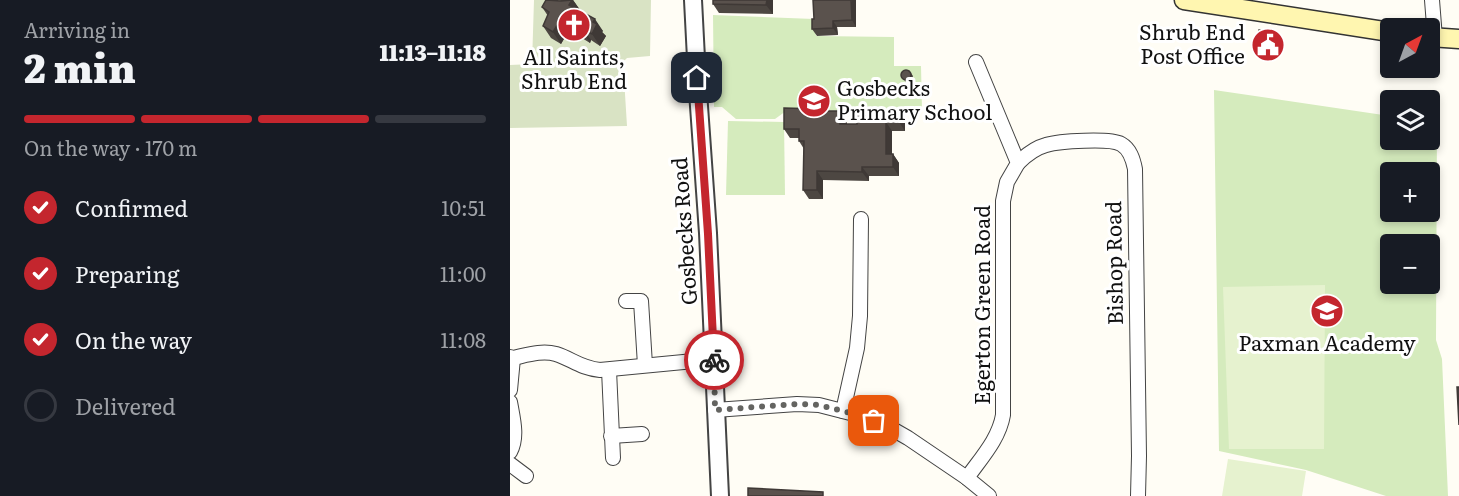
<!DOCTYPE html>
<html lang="en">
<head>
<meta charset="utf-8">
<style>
  body { margin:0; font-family:Literata,serif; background:#242831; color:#f1f3f6; height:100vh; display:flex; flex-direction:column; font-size:22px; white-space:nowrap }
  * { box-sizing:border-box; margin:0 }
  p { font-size:20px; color:#9ea1a6 }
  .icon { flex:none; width:33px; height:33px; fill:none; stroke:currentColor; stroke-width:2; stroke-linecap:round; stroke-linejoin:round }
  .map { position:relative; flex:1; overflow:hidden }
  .details { display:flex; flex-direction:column; background:#171b24; width:510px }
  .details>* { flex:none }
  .needle { width:39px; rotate:41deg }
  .tools { position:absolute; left:870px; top:18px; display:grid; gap:12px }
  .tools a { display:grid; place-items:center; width:60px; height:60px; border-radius:6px; background:#171b24; box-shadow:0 3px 9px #0003; font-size:30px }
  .pin { position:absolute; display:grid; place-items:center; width:51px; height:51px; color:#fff; margin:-26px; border-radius:12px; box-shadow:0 3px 9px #0006 }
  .courier { position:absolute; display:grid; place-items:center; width:60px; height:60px; margin:-30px; border:4px solid #c4262e; border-radius:50%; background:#fff; color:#222; box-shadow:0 2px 8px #0007 }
  .summary em { font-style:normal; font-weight:800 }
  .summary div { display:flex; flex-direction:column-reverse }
  .summary { display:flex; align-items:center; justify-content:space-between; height:102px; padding:0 24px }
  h1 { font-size:39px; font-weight:800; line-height:45px }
  .bar { display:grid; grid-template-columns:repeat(4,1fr); gap:9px 6px; align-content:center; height:72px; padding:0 24px }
  .bar i { height:8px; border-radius:4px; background:#363941 }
  .bar .selected { background:#c4262e }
  .bar p { grid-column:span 4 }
  ol { padding:0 24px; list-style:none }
  li { display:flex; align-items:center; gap:18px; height:66px }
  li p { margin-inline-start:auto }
  li .icon { padding:6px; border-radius:50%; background:#c4262e; color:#fff; stroke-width:4 }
  li:last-child { color:#9ea1a6 }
  li i { width:33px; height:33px; border:3px solid #363941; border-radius:50% }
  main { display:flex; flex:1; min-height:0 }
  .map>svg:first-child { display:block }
  .green { fill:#d5ebbd; fill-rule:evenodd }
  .cemetery { fill:#d9e3c4 }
  .pitch { fill:#e6f2cf }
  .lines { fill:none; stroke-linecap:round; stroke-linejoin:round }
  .minor-casing { stroke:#444; stroke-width:16 }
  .tertiary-casing { stroke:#444; stroke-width:20 }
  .secondary-casing { stroke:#333; stroke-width:21 }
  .minor { stroke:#fff; stroke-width:14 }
  .tertiary { stroke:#fff; stroke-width:16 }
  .secondary { stroke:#fff6b0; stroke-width:18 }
  .wall { fill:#4d4742 }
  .shaded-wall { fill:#3f3936 }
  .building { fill:#5a524d; stroke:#3f3936; stroke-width:1.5 }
  .done { stroke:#646461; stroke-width:6; stroke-dasharray:0 10.8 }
  .route { stroke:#c4262e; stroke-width:8 }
  .labels { text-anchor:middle; stroke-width:6; stroke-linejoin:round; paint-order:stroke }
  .poi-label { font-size:21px; fill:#111; stroke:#fff }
  .street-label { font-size:21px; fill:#111; stroke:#fff }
</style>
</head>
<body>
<main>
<section class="details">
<div class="summary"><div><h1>2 min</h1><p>Arriving in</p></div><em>11:13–11:18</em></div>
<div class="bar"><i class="selected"></i><i class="selected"></i><i class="selected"></i><i></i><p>On the way · 170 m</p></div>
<ol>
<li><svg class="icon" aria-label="check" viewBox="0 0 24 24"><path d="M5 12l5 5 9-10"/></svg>Confirmed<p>10:51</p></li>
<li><svg class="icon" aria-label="check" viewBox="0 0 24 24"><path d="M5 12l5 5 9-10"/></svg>Preparing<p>11:00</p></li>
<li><svg class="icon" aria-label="check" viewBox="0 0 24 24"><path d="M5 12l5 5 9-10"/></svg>On the way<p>11:08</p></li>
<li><i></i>Delivered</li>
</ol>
</section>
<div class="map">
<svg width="949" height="496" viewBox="0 0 949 496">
  <rect width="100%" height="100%" fill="#fffdf5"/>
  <g class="green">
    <polygon points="203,15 304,19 306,36 384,37 384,66 411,66 412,110 276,111 265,119 226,119 212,107 204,107"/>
    <path d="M704,90L880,116V140H920V121L927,123L926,340L932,359L938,496H876L796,470L709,451ZM880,172H920V212H880ZM880,244H920V284H880Z"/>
    <polygon points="218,121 274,122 275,195 216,195"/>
  </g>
  <polygon class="cemetery" points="24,0 141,0 140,56 117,58 113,62 117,126 0,128 0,65 22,64"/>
  <g class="pitch">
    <polygon points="815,285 814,449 719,449 713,287"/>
    <polygon points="718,459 796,471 792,496 712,496"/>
  </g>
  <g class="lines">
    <defs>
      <g id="minor">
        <polyline points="922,0 925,38"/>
        <path d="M508,163C516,155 525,148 536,145C549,141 600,138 611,144C620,149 623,159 625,169L629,456L628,496"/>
        <polyline points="116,301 131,301 135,365"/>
        <path d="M0,357L3,358C17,355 32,350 46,354C62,359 70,368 90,370L184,361"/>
        <polyline points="99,370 103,458"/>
        <polyline points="0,390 3,358"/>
        <path d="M0,402C3,419 8,437 0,452"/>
        <polyline points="205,410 287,404 309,405 352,416 377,426 398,438 457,478 479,496"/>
        <polyline points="333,411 347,348 350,316 351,219"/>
        <polyline points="101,436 132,434"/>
        <polyline points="0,464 16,476"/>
        <path d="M457,478C471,458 489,439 493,415V201L497,182L508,163L466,62"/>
      </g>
      <polyline id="tertiary" points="183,0 187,78 198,233 210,496"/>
      <g id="secondary">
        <polyline points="674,0 880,32"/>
        <polyline points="920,37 949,39"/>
      </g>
    </defs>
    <use href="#minor" class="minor-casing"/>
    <use href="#tertiary" class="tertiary-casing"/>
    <use href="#secondary" class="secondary-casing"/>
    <use href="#minor" class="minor"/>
    <use href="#tertiary" class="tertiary"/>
    <use href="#secondary" class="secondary"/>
  </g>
  <g class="wall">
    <polygon points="51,0 63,0 70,10 70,11 93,31 92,32 96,36 90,46 81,40 80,43 59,30 51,44 41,38 33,26 38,16 32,7"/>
    <polygon points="263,0 263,14 209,13 203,4"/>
    <polygon points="346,0 346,27 327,27 328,35 307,36 302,29 304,19"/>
    <polygon points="765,38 763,54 751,52 747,46"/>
    <polygon points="399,70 403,76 402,80 400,83 396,82 391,76"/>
    <polygon points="389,110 395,119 395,131 382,131 382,154 383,154 389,163 389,176 359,176 359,181 313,180 313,199 299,199 293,190 294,149 289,141 289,138 280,138 274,129 312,111 330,111 337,120 337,124 347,124"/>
  </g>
  <g class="shaded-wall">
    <polygon points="62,0 63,0 70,10 67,17 59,5"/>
    <polygon points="257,0 263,0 263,14 256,5"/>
    <polygon points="341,0 346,0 346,27 342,20"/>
    <polygon points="51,19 59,30 51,44 43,32"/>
    <polygon points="85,19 93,31 92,32 96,36 90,46 82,34 83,22"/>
    <polygon points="323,21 327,27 328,35 323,28"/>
    <polygon points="73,29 81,40 80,43 72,31"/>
    <polygon points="761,32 765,38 763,54 759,47"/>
    <polygon points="389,110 395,119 395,131 389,122"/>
    <polygon points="330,111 337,120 337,132 330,124"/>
    <polygon points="376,122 382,131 382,162 376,154"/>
    <polygon points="383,154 389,163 389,176 383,167"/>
    <polygon points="352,167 359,176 359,181 352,172"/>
    <polygon points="307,171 313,180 313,199 307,190"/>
  </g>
  <g class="building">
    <polygon points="36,0 51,1 62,0 59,5 85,19 83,22 87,24 82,34 73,29 72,31 51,19 43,32 33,26 39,12 32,7"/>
    <polygon points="203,0 257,0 256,5 203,4"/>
    <polygon points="303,0 341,0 342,20 323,21 323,28 302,29 302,19 304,19"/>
    <polygon points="749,30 761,32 759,47 747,46"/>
    <circle cx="396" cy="75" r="5"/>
    <polygon points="274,108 310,109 310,111 330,111 330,124 347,124 347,110 389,110 389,122 376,122 376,154 383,154 383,167 352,167 352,172 307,171 307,190 293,190 294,141 289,141 289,129 274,129"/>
    <polygon points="947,387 949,387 949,425"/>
    <polygon points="238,488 313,492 313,496 238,496"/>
  </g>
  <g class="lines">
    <polyline class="done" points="204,360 205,410 287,404 309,405 352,416 364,421"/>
    <polyline class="route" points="187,78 198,234 204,360"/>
  </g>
  <defs>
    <symbol id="church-disc" viewBox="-11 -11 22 22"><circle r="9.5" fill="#c4262e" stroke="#fff"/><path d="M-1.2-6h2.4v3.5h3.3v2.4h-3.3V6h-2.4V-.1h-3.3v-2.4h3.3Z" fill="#fff"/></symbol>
    <symbol id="civic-disc" viewBox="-11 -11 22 22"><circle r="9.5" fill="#c4262e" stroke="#fff"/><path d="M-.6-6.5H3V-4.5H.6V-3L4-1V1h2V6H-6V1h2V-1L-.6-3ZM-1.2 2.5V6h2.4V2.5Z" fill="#fff"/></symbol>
    <symbol id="school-disc" viewBox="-11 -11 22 22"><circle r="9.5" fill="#c4262e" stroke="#fff"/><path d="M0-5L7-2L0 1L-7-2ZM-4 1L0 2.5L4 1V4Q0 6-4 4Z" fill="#fff"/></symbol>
  </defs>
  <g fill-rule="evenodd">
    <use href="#church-disc" x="45" y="6" width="38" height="38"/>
    <use href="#civic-disc" x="739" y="26" width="38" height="38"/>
    <use href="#school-disc" x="285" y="82" width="38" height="38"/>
    <use href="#school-disc" x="798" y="292" width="38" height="38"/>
  </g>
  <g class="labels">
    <g class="poi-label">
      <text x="735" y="40" text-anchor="end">Shrub End<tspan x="735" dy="24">Post Office</tspan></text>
      <text x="64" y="65">All Saints,<tspan x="64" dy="24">Shrub End</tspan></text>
      <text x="327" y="96" text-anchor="start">Gosbecks<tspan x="327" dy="24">Primary School</tspan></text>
      <text x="817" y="351">Paxman Academy</text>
    </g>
    <g class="street-label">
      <text transform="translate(175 231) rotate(-94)" y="7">Gosbecks Road</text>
      <text transform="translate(605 263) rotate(-91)" y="7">Bishop Road</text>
      <text transform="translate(473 305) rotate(-90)" y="7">Egerton Green Road</text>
    </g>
  </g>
</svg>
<div class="tools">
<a><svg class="needle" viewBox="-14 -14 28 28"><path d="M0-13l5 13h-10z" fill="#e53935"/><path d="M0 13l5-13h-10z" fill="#9ea1a6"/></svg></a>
<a><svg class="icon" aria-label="layers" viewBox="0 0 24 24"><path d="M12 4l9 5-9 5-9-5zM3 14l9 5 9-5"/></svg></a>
<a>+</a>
<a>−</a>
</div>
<div class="pin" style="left:364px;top:421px;background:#ea580c"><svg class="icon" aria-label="bag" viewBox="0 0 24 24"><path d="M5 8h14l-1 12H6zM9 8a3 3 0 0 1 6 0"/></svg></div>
<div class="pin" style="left:187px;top:78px;background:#1f2937"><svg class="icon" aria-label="home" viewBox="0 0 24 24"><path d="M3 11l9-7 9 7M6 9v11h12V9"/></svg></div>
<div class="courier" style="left:204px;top:360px"><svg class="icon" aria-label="bike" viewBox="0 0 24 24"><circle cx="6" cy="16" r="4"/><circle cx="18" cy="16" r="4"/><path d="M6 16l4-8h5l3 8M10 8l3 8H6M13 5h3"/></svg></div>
</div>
</main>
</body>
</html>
